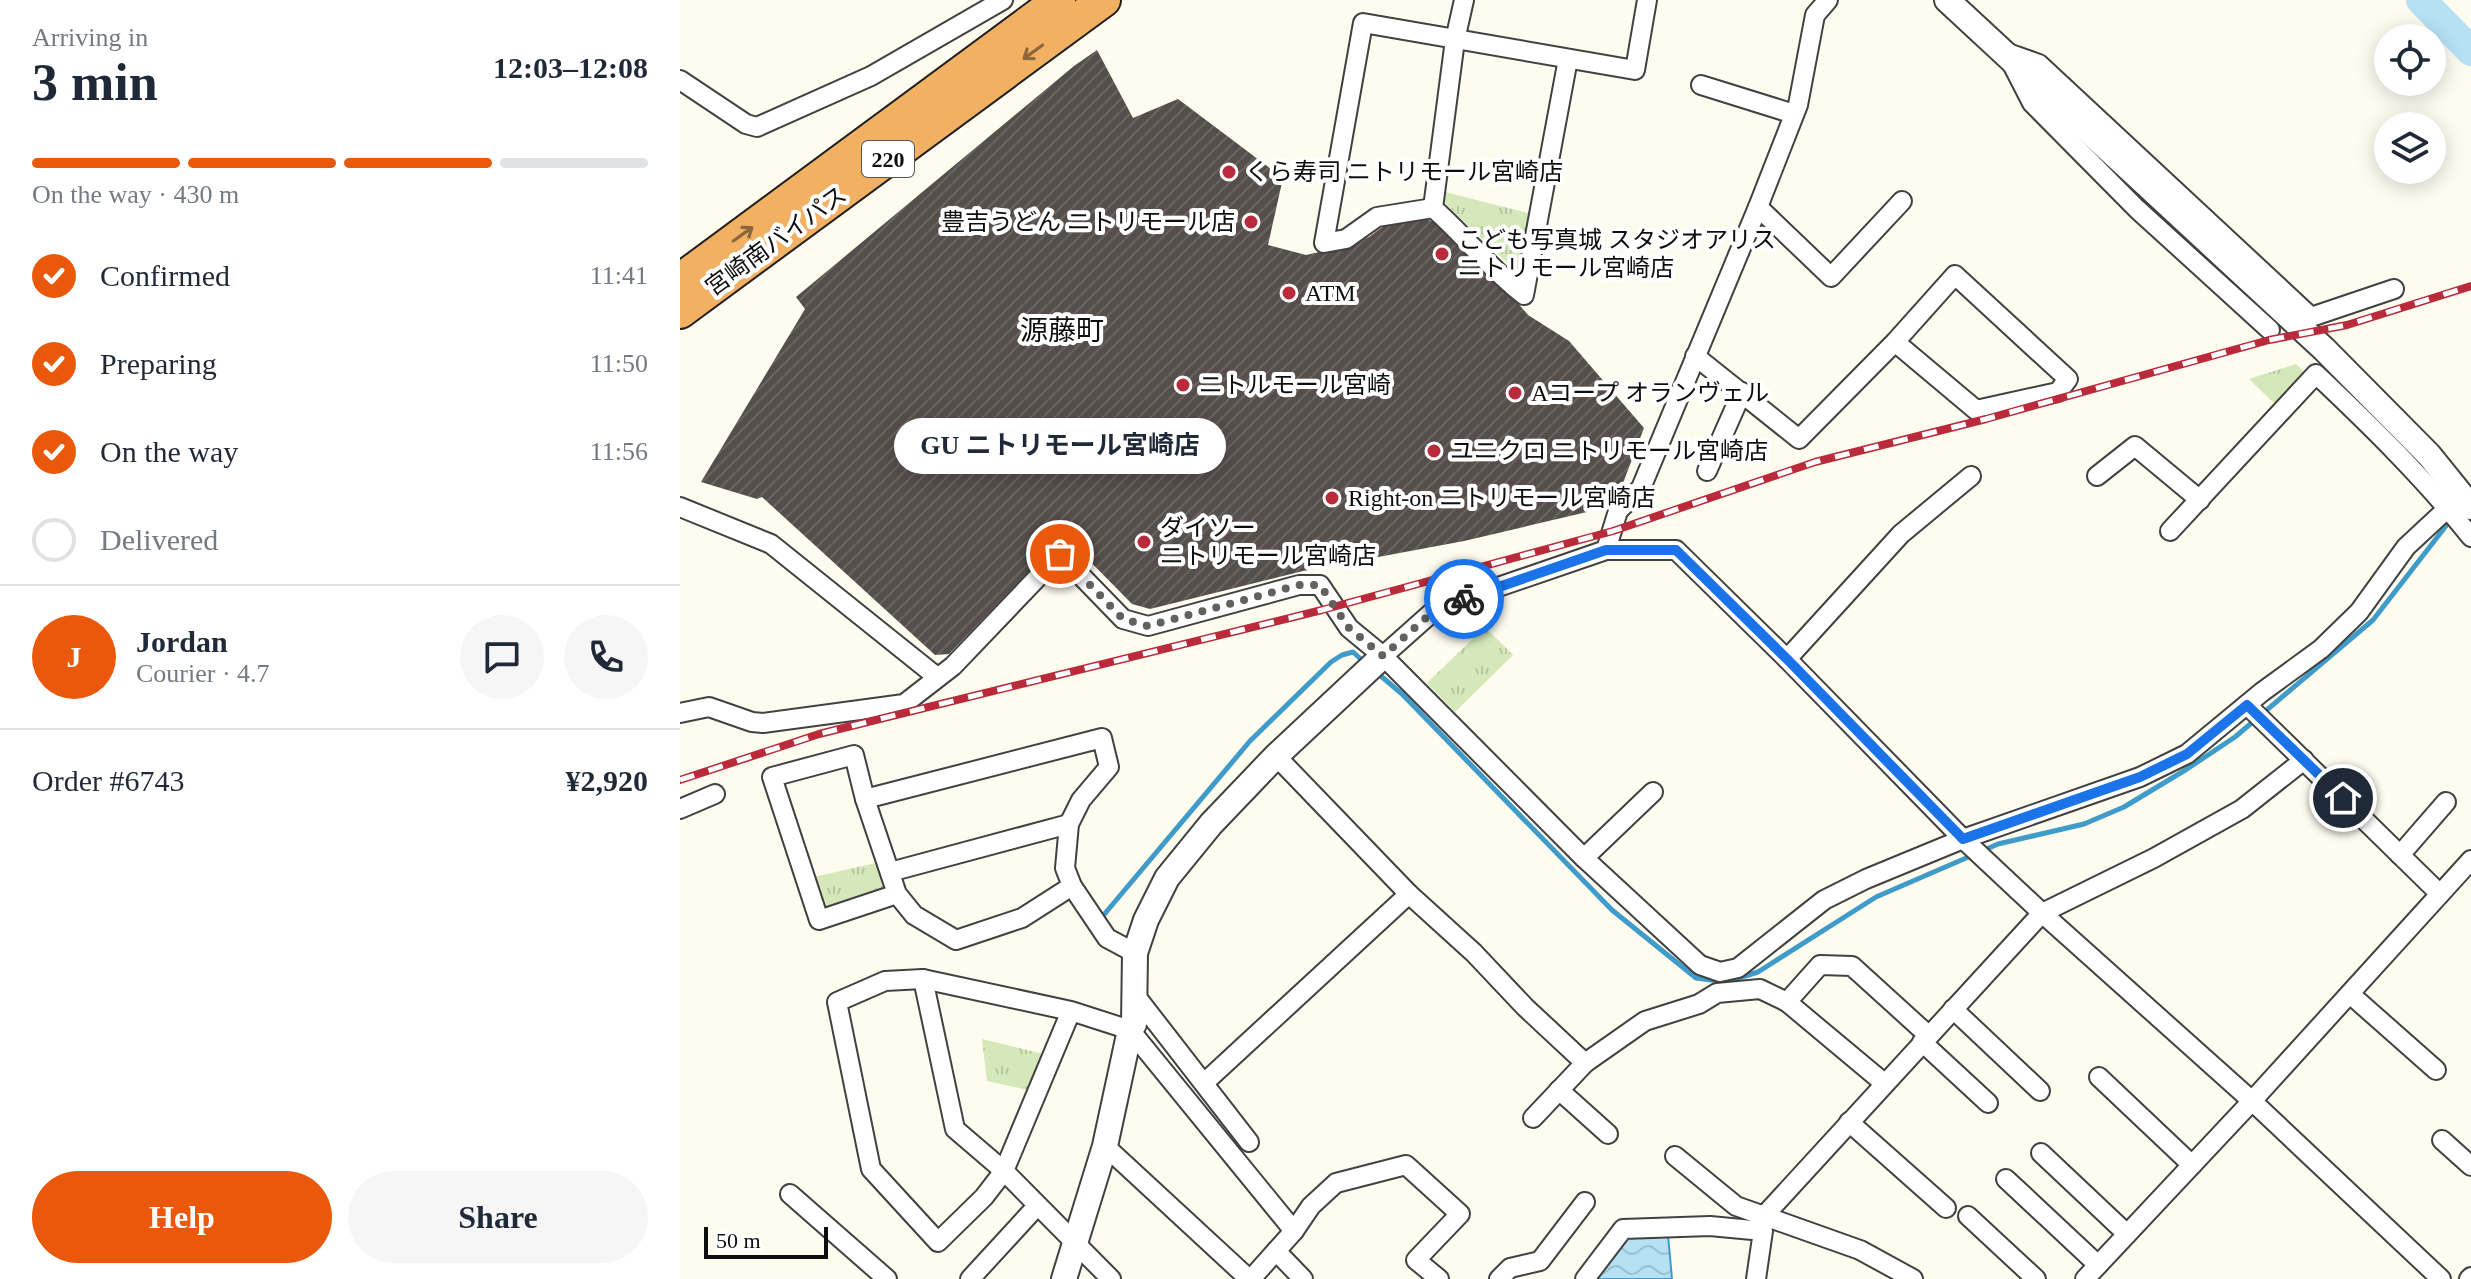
<!DOCTYPE html>
<html lang="en">
<head>
<meta charset="utf-8">
<style>
  body { margin:0; font-family:"Times New Roman","Noto Sans JP",serif; background:#f6f6f7; color:#1f2937; height:100vh; display:flex; flex-direction:column; font-size:30px; white-space:nowrap }
  * { box-sizing:border-box; margin:0 }
  p { font-size:26px; color:#747a83 }
  .icon { flex:none; width:44px; height:44px; fill:none; stroke:currentColor; stroke-width:2; stroke-linecap:round; stroke-linejoin:round }
  .map { position:relative; flex:1; overflow:hidden }
  .details { display:flex; flex-direction:column; background:#fff; width:680px }
  .details>* { flex:none }
  .controls { position:absolute; left:1694px; top:24px; display:grid; gap:16px }
  .controls a { display:grid; place-items:center; width:72px; height:72px; border-radius:50%; background:#fff; box-shadow:0 4px 20px #0003; font-size:40px }
  .scale { position:absolute; left:24px; bottom:20px; width:124px; box-sizing:border-box; padding-left:8px; border:4px solid #0e0e0e; border-top:0; font-size:22px; line-height:28px; white-space:nowrap; color:#0e0e0e; -webkit-text-stroke:6px #fff; paint-order:stroke }
  .pin { position:absolute; display:grid; place-items:center; width:68px; height:68px; color:#fff; margin:-34px; border:4px solid #fff; border-radius:50%; box-shadow:0 2px 8px #0007 }
  .courier { position:absolute; display:grid; place-items:center; width:80px; height:80px; margin:-40px; border:6px solid #1a73e8; border-radius:50%; background:#fff; color:#222; box-shadow:0 2px 10px #0007 }
  .bubble { position:absolute; height:56px; border-radius:28px; background:#fff; box-shadow:0 4px 20px #0003; font-size:26px; font-weight:700; line-height:56px; text-align:center }
  .summary em { font-style:normal; font-weight:700 }
  .summary div { display:flex; flex-direction:column-reverse }
  .summary { display:flex; align-items:center; justify-content:space-between; height:136px; padding:0 32px }
  h1 { font-size:52px; font-weight:700; line-height:60px }
  .bar { display:grid; grid-template-columns:repeat(4,1fr); gap:12px 8px; align-content:center; height:96px; padding:0 32px }
  .bar i { height:10px; border-radius:6px; background:#e0e1e3 }
  .bar .active { background:#ea580c }
  .bar p { grid-column:span 4 }
  .line { display:flex; align-items:center; gap:20px; padding:0 32px; border-top:2px solid #e0e1e3 }
  .line div { flex:1 }
  .round { display:grid; place-items:center; flex:none; width:84px; height:84px; border-radius:42px; background:#f6f6f7 }
  ol { padding:0 32px; list-style:none }
  li { display:flex; align-items:center; gap:24px; height:88px }
  li p { margin-inline-start:auto }
  li .icon { padding:8px; border-radius:50%; background:#ea580c; color:#fff; stroke-width:4 }
  li:last-child { color:#747a83 }
  li i { width:44px; height:44px; border:4px solid #e0e1e3; border-radius:50% }
  .primary-button { display:flex; gap:16px; margin-top:auto; padding:16px 32px }
  .primary-button a { flex:1; height:92px; border-radius:48px; background:#ea580c; color:#fff; font-size:32px; font-weight:700; line-height:92px; text-align:center }
  .primary-button a+a { background:#f6f6f7; color:#1f2937 }
  main { display:flex; flex:1; min-height:0 }
  .map>svg:first-child { display:block }
  .grass { fill:url(#grass-tufts) }
  .water { fill:url(#water-waves); stroke:#3f9bc9; stroke-width:2 }
  .lines { fill:none; stroke-linecap:round; stroke-linejoin:round }
  .stream { stroke:#3f9bc9; stroke-width:5 }
  .river { stroke:#b6e1f4; stroke-width:30 }
  .building { fill:url(#building-hatch) }
  .minor-casing { stroke:#414141; stroke-width:22 }
  .tertiary-casing { stroke:#414141; stroke-width:28 }
  .trunk-casing { stroke:#1f1f1f; stroke-width:36 }
  .minor { stroke:#fff; stroke-width:18 }
  .tertiary { stroke:#fff; stroke-width:24 }
  .trunk { stroke:#f2b063; stroke-width:32 }
  .rail-casing { stroke:#ba2a3a; stroke-width:8 }
  .rail { stroke:#fff; stroke-width:5; stroke-dasharray:15; stroke-linecap:butt }
  .oneway { stroke:#8b673d }
  .done { stroke:#62615d; stroke-width:8; stroke-dasharray:0 14.4 }
  .route { stroke:#1a73e8; stroke-width:10 }
  .poi-dot { fill:#ba2a3a; stroke:#fff; stroke-width:3 }
  .labels { text-anchor:middle; stroke-width:8; stroke-linejoin:round; paint-order:stroke }
  .shield { fill:#fff; stroke:#565656; stroke-width:2 }
  .shield-label { font-size:22px; font-weight:bold; fill:#0e0e0e }
  .poi-label { font-size:24px; fill:#0e0e0e; stroke:#fff; text-anchor:start }
  .street-label { font-size:24px; fill:#0e0e0e; stroke:#fff }
  .quarter-label { font-size:28px; fill:#0e0e0e; stroke:#fff }
</style>
</head>
<body>
<main>
<section class="details">
<div class="summary"><div><h1>3 min</h1><p>Arriving in</p></div><em>12:03–12:08</em></div>
<div class="bar"><i class="active"></i><i class="active"></i><i class="active"></i><i></i><p>On the way · 430 m</p></div>
<ol>
<li><svg class="icon" aria-label="check" viewBox="0 0 24 24"><path d="M5 12l5 5 9-10"/></svg>Confirmed<p>11:41</p></li>
<li><svg class="icon" aria-label="check" viewBox="0 0 24 24"><path d="M5 12l5 5 9-10"/></svg>Preparing<p>11:50</p></li>
<li><svg class="icon" aria-label="check" viewBox="0 0 24 24"><path d="M5 12l5 5 9-10"/></svg>On the way<p>11:56</p></li>
<li><i></i>Delivered</li>
</ol>
<div class="line" style="height:144px"><b class="round" style="background:#ea580c;color:#fff">J</b><div><b>Jordan</b><p>Courier · 4.7</p></div><a class="round"><svg class="icon" aria-label="chat" viewBox="0 0 24 24"><path d="M4 5h16v11H9l-5 4z"/></svg></a><a class="round"><svg class="icon" aria-label="phone" viewBox="0 0 24 24"><path d="M5 4h4l2 5-3 2q2 4 5 5l2-3 5 2v4C11 20 4 13 5 4z"/></svg></a></div>
<div class="line" style="height:104px"><div>Order #6743</div><b>¥2,920</b></div>
<div class="primary-button"><a>Help</a><a>Share</a></div>
</section>
<div class="map">
<svg width="1791" height="1279" viewBox="0 0 1791 1279">
  <defs>
    <pattern id="grass-tufts" width="24" height="20" patternUnits="userSpaceOnUse" patternTransform="scale(2)"><rect width="24" height="20" fill="#d5e8ba"/><path d="M3 7l-1-3M5 7V3M7 7l1-3M15 17l-1-3M17 17v-4M19 17l1-3" fill="none" stroke="#b6c69f"/></pattern>
    <pattern id="water-waves" width="16" height="10" patternUnits="userSpaceOnUse" patternTransform="scale(2)"><rect width="16" height="10" fill="#b6e1f4"/><path d="M0 5q4-4 8 0t8 0" fill="none" stroke="#9bc0d0"/></pattern>
    <pattern id="building-hatch" width="6" height="6" patternUnits="userSpaceOnUse" patternTransform="scale(2)"><rect width="6" height="6" fill="#564e4b"/><path d="M-1 1l2-2M0 6l6-6M5 7l2-2" fill="none" stroke="#696361"/></pattern>
  </defs>
  <rect width="100%" height="100%" fill="#fefbef"/>
  <g class="grass">
    <polygon points="765,192 848,213 843,278 765,203"/>
    <polygon points="1616,364 1628,376 1598,407 1569,379"/>
    <polygon points="805,627 833,655 775,712 747,683"/>
    <polygon points="200,862 206,890 146,910 134,877"/>
    <polygon points="302,1039 363,1054 349,1090 307,1081"/>
  </g>
  <polygon class="water" points="988,1235 992,1279 917,1279 947,1237"/>
  <g class="lines">
    <g class="stream">
      <polyline points="695,671 722,694 932,910 1016,978 1046,982 1078,972 1196,897 1293,855"/>
      <polyline points="1302,851 1318,844 1404,824 1444,807 1507,769 1555,737 1693,620 1769,522"/>
      <polyline points="422,917 570,741 651,662 662,655 673,652 684,662"/>
    </g>
    <polyline class="river" points="1741,0 1791,51"/>
  </g>
  <polygon class="building" points="417,50 453,118 498,99 603,178 588,245 626,255 669,245 689,237 712,220 730,217 746,219 761,225 816,277 848,315 889,341 964,428 943,483 907,512 784,541 623,571 470,609 452,604 384,535 269,654 255,655 82,497 77,499 21,482 125,309 116,297 394,66"/>
  <g class="lines">
    <defs>
      <g id="minor">
        <path d="M784,0L775,40L753,208C785,236 811,270 844,295L888,59"/>
        <polyline points="1328,53 1359,64 1631,317 1714,289"/>
        <polyline points="1333,66 1352,103 1457,209 1590,330"/>
        <polyline points="0,80 66,124 77,127 191,76 323,0"/>
        <polyline points="1021,85 1114,114"/>
        <polyline points="1078,207 1151,277 1222,201"/>
        <polyline points="753,208 697,217 666,239 644,243 683,23 955,70 967,0"/>
        <polyline points="1015,356 1119,439 1215,342 1275,275 1388,379 1378,392 1296,410 1215,342"/>
        <polyline points="1027,471 1062,392"/>
        <polyline points="1417,476 1455,446 1520,500"/>
        <polyline points="0,507 91,544 257,677"/>
        <path d="M1490,531L1636,374C1691,426 1744,478 1791,537"/>
        <polyline points="926,550 938,511 961,488 1078,207 1118,105 1135,15 1148,0"/>
        <polyline points="703,656 757,608 926,550 996,550 1107,659 1283,839 1362,913 1572,1101 1761,1279"/>
        <polyline points="1107,659 1221,534 1291,476"/>
        <polyline points="1567,705 1760,894"/>
        <polyline points="0,713 29,707 72,722 83,723 224,704 273,666 380,554 443,619 468,626 619,585 640,585 669,628 703,656 904,858 1020,965 1040,972 1058,968 1144,900 1186,879 1283,839 1460,777 1507,754 1582,692 1641,649 1679,612 1726,547 1768,508"/>
        <polyline points="596,756 729,894 794,953 845,1007 905,1063"/>
        <polyline points="185,799 422,738 429,767 401,800 389,824 385,868 392,886 427,938 455,953"/>
        <polyline points="0,809 35,794"/>
        <polyline points="1720,855 1766,802"/>
        <polyline points="904,858 973,792"/>
        <polyline points="210,872 389,824"/>
        <polyline points="217,894 139,920 92,777 174,755 185,799 217,894 234,915 276,940 342,918 392,886"/>
        <polyline points="243,979 275,1129 324,1171 431,1279"/>
        <polyline points="1670,994 1756,1070"/>
        <polyline points="455,995 569,1142"/>
        <polyline points="1107,1002 1140,965 1172,966 1248,1035"/>
        <polyline points="1273,1009 1360,1091"/>
        <polyline points="391,1011 324,1171 304,1197 258,1242 191,1169 157,1002 205,981 243,979 391,1011 450,1030 614,1231"/>
        <polyline points="1242,1042 1308,1103"/>
        <polyline points="1419,1077 1512,1165"/>
        <polyline points="524,1083 729,894"/>
        <polyline points="879,1090 928,1134"/>
        <polyline points="853,1118 905,1063 965,1021 1019,1004 1037,993 1080,989 1107,1002 1204,1083"/>
        <polyline points="1169,1122 1266,1208"/>
        <polyline points="1762,1140 1791,1166"/>
        <polyline points="425,1146 569,1279"/>
        <polyline points="1361,1153 1447,1234"/>
        <polyline points="995,1156 1056,1206 1180,1250 1233,1279"/>
        <polyline points="1326,1179 1418,1265"/>
        <polyline points="110,1194 207,1279"/>
        <polyline points="1288,1216 1356,1279"/>
        <polyline points="1083,1217 1362,913 1474,858 1562,809 1624,760"/>
        <polyline points="596,1251 623,1279"/>
        <polyline points="290,1279 357,1206"/>
        <polyline points="571,1279 614,1231 631,1206 656,1183 726,1165 780,1214 736,1260 759,1279"/>
        <polyline points="819,1279 830,1268 860,1261 905,1202"/>
        <polyline points="905,1279 943,1229 1030,1226 1083,1231 1076,1279"/>
        <polyline points="1405,1279 1572,1101 1791,860"/>
        <polyline points="1789,1279 1791,1277"/>
      </g>
      <g id="tertiary">
        <polyline points="1267,0 1644,349 1749,455 1791,507"/>
        <polyline points="384,1279 425,1146 450,1030 454,1024 455,953 466,920 487,878 531,824 596,756 703,656"/>
      </g>
      <g id="trunk">
        <polyline points="0,280 379,0"/>
        <polyline points="0,312 424,0"/>
      </g>
    </defs>
    <use href="#minor" class="minor-casing"/>
    <use href="#tertiary" class="tertiary-casing"/>
    <use href="#trunk" class="trunk-casing"/>
    <use href="#minor" class="minor"/>
    <use href="#tertiary" class="tertiary"/>
    <use href="#trunk" class="trunk"/>
    <defs>
      <polyline id="rail" points="0,780 139,734 642,610 933,531 1135,462 1306,419 1589,340 1667,325 1791,286"/>
    </defs>
    <use href="#rail" class="rail-casing"/>
    <use href="#rail" class="rail"/>
  </g>
  <defs><path id="oneway-shaft" d="M-6 0H5M1.5-3L5.5 0L1.5 3" fill="none" stroke-width="1.6" stroke-linecap="round" stroke-linejoin="round" transform="scale(2)"/></defs>
  <g class="oneway">
    <use href="#oneway-shaft" transform="translate(353 52) rotate(144)"/>
    <use href="#oneway-shaft" transform="translate(63 234) rotate(-36)"/>
  </g>
  <g class="lines">
    <polyline class="done" points="380,554 443,619 468,626 619,585 640,585 669,628 703,656 757,608 784,599"/>
    <polyline class="route" points="784,599 926,550 996,550 1107,659 1283,839 1460,777 1507,754 1567,705 1663,798"/>
  </g>
  <g class="poi-dot">
    <circle cx="549" cy="172" r="8"/>
    <circle cx="571" cy="222" r="8"/>
    <circle cx="762" cy="254" r="8"/>
    <circle cx="609" cy="293" r="8"/>
    <circle cx="503" cy="385" r="8"/>
    <circle cx="835" cy="393" r="8"/>
    <circle cx="754" cy="451" r="8"/>
    <circle cx="652" cy="498" r="8"/>
    <circle cx="464" cy="542" r="8"/>
  </g>
  <g class="labels">
    <rect class="shield" x="182" y="141" width="52" height="36" rx="6"/>
    <g class="shield-label">
      <text x="208" y="167">220</text>
    </g>
    <g class="poi-label">
      <text x="565" y="180">くら寿司 ニトリモール宮崎店</text>
      <text x="555" y="230" text-anchor="end">豊吉うどん ニトリモール店</text>
      <text x="778" y="248">こども写真城 スタジオアリス<tspan x="778" dy="28">ニトリモール宮崎店</tspan></text>
      <text x="625" y="301">ATM</text>
      <text x="519" y="393">ニトルモール宮崎</text>
      <text x="851" y="401">Aコープ オランヴェル</text>
      <text x="770" y="459">ユニクロ ニトリモール宮崎店</text>
      <text x="668" y="506">Right-on ニトリモール宮崎店</text>
      <text x="480" y="536">ダイソー<tspan x="480" dy="28">ニトリモール宮崎店</tspan></text>
    </g>
    <g class="street-label">
      <text transform="translate(96 241) rotate(-36)" y="8">宮崎南バイパス</text>
    </g>
    <g class="quarter-label">
      <text x="382" y="340">源藤町</text>
    </g>
  </g>
</svg>
<div class="controls">
<a><svg class="icon" aria-label="locate" viewBox="0 0 24 24"><circle cx="12" cy="12" r="6"/><path d="M12 2v4M12 18v4M2 12h4M18 12h4"/></svg></a>
<a><svg class="icon" aria-label="layers" viewBox="0 0 24 24"><path d="M12 4l9 5-9 5-9-5zM3 14l9 5 9-5"/></svg></a>
</div>
<div class="scale">50 m</div>
<div class="pin" style="left:380px;top:554px;background:#ea580c"><svg class="icon" aria-label="bag" viewBox="0 0 24 24"><path d="M5 8h14l-1 12H6zM9 8a3 3 0 0 1 6 0"/></svg></div>
<div class="pin" style="left:1663px;top:798px;background:#1f2937"><svg class="icon" aria-label="home" viewBox="0 0 24 24"><path d="M3 11l9-7 9 7M6 9v11h12V9"/></svg></div>
<div class="courier" style="left:784px;top:599px"><svg class="icon" aria-label="bike" viewBox="0 0 24 24"><circle cx="6" cy="16" r="4"/><circle cx="18" cy="16" r="4"/><path d="M6 16l4-8h5l3 8M10 8l3 8H6M13 5h3"/></svg></div>
<div class="bubble" style="left:214px;top:418px;width:332px">GU ニトリモール宮崎店</div>
</div>
</main>
</body>
</html>
